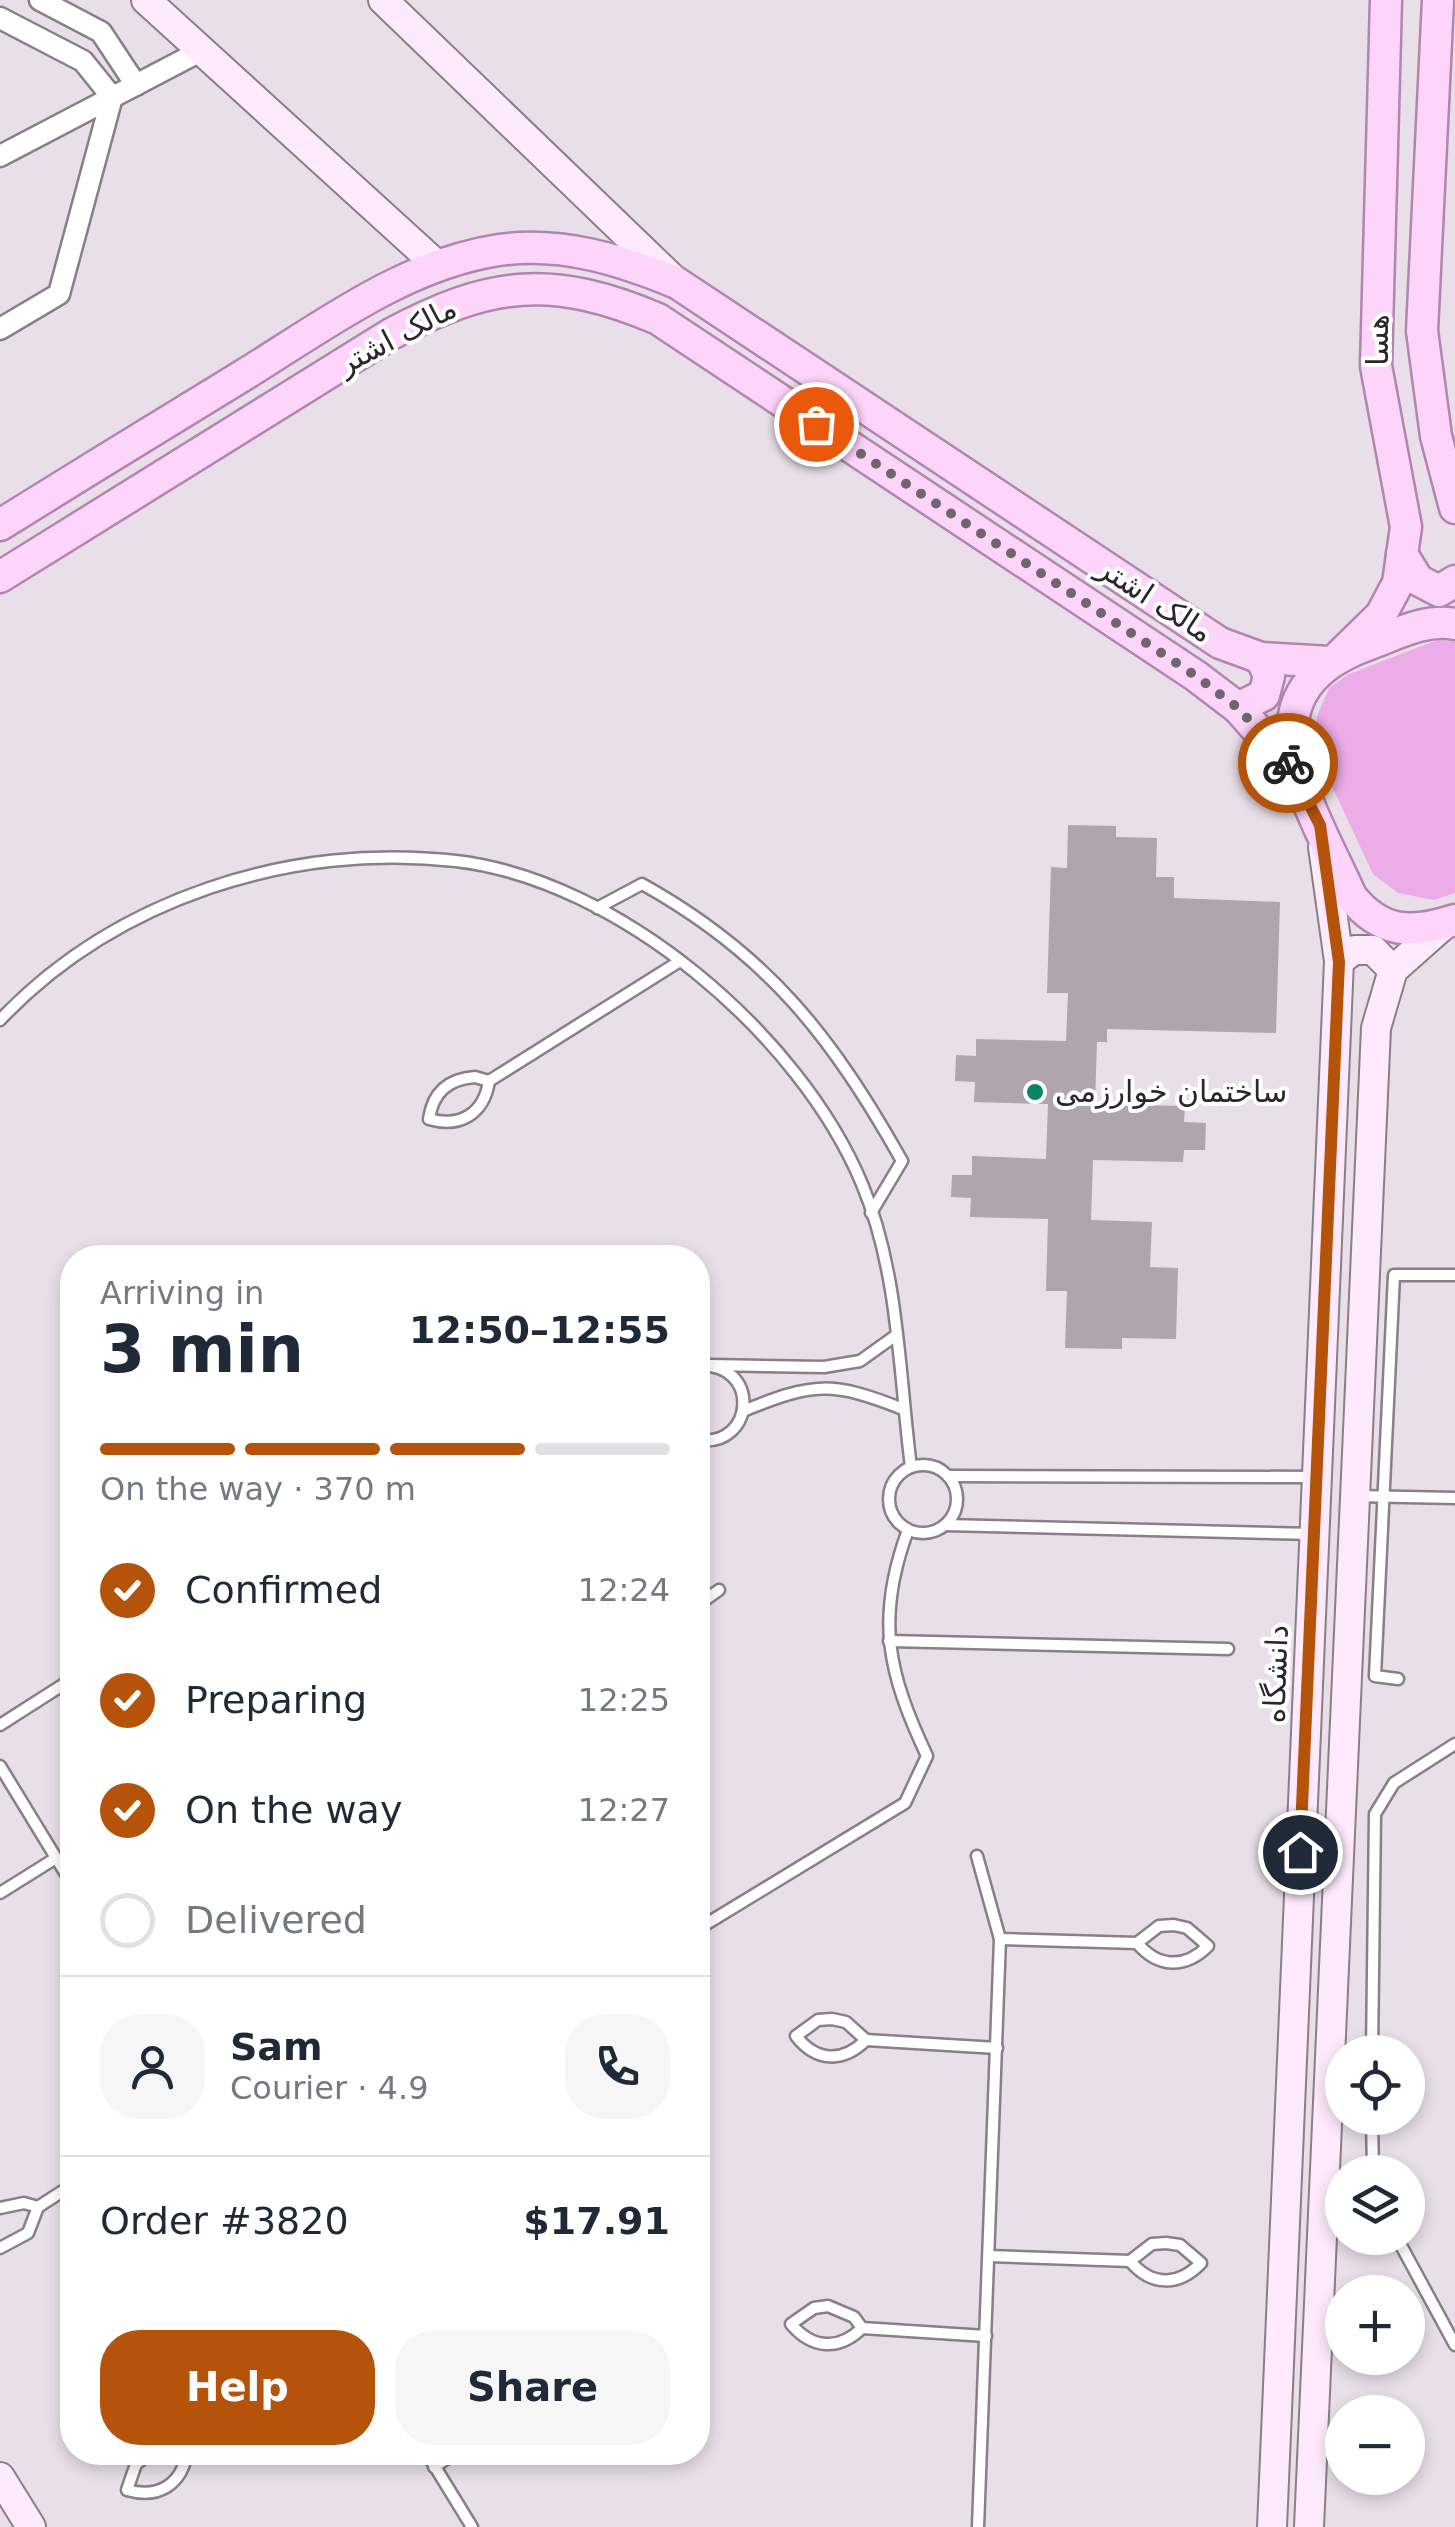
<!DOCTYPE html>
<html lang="en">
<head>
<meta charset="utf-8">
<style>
  body { margin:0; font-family:"DejaVu Sans",Cairo,sans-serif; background:#f6f6f7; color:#1f2937; height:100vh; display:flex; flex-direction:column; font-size:38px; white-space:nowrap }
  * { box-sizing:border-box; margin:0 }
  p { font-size:32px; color:#747a83 }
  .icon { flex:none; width:55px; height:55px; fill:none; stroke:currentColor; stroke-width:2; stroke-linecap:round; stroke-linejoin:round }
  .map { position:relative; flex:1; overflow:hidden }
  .side { position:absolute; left:60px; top:1245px; width:650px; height:1220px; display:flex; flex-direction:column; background:#fff; border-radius:40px; box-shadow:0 5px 15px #0003 }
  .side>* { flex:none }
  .controls { position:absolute; left:1325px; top:2035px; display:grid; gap:20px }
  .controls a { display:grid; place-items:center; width:100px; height:100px; border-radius:50%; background:#fff; box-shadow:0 5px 15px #0003; font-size:50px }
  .pin { position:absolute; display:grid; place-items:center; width:85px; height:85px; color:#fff; margin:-42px; border:5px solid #fff; border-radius:50%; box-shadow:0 2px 10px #0007 }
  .courier { position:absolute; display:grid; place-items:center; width:100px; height:100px; margin:-50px; border:8px solid #b45309; border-radius:50%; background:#fff; color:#222; box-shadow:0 2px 12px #0007 }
  .headline em { font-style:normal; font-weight:700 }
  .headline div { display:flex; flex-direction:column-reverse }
  .headline { display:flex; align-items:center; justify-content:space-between; height:170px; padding:0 40px }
  h1 { font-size:65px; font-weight:700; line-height:75px }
  .bar { display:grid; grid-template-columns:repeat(4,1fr); gap:15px 10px; align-content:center; height:120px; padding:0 40px }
  .bar i { height:12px; border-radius:8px; background:#e0e1e3 }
  .bar .selected { background:#b45309 }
  .bar p { grid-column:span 4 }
  .line { display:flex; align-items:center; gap:25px; padding:0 40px; border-top:2px solid #e0e1e3 }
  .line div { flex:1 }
  .round { display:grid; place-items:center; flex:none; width:105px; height:105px; border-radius:40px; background:#f6f6f7 }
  ol { padding:0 40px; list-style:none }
  li { display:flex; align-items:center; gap:30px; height:110px }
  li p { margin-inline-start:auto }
  li .icon { padding:10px; border-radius:50%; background:#b45309; color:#fff; stroke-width:4 }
  li:last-child { color:#747a83 }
  li i { width:55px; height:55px; border:5px solid #e0e1e3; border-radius:50% }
  .action { display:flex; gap:20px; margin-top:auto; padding:20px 40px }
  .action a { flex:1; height:115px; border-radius:40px; background:#b45309; color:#fff; font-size:40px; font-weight:700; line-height:115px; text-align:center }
  .action a+a { background:#f6f6f7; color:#1f2937 }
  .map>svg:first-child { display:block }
  .green { fill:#ecace7 }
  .building { fill:#aea5ad }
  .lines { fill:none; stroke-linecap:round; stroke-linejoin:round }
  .service-casing { stroke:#887f87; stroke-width:15 }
  .minor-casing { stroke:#887f87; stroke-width:25 }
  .secondary-casing { stroke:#887f87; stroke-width:32 }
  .primary-casing { stroke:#b285af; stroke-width:35 }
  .service { stroke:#fff; stroke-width:10 }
  .minor { stroke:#fff; stroke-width:20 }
  .secondary { stroke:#feeafc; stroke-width:28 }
  .primary { stroke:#fdd4fa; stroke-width:30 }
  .done { stroke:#6d676c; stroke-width:10; stroke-dasharray:0 18 }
  .route { stroke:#b45309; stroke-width:12 }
  .poi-dot { fill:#098566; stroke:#fff; stroke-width:4 }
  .labels { text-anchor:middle; stroke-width:8; stroke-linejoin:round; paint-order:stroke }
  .street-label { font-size:30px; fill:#2a272a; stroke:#fff }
  .poi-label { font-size:30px; fill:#2a272a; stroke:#fff; text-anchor:start }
</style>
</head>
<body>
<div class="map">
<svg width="1455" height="2527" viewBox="0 0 1455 2527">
  <rect width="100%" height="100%" fill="#e9dfe8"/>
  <polygon class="green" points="1437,640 1455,642 1455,893 1434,900 1398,893 1373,874 1315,750 1317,716 1329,688 1349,674"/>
  <polygon class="building" points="1068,825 1116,826 1116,837 1157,838 1156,877 1174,877 1174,898 1280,902 1276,1033 1107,1029 1107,1042 1097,1042 1095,1104 1185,1106 1184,1122 1206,1123 1205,1150 1184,1150 1183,1162 1093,1160 1091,1220 1152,1222 1150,1267 1178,1268 1176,1339 1122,1338 1122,1349 1065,1348 1067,1291 1046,1291 1048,1219 970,1217 971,1198 951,1197 952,1175 972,1175 972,1156 1046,1159 1048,1104 974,1102 975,1082 955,1081 956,1055 976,1056 976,1039 1066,1041 1068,993 1047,993 1051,867 1067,868"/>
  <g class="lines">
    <defs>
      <g id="service">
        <path d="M597,908L642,884C768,954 832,1037 902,1161L871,1213"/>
        <path d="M0,1020C115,899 291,842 456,861C619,880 800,1035 862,1184C899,1272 899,1374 911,1467"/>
        <path d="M475,1077L489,1081C484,1114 460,1128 429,1119C433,1092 448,1079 475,1077Z"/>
        <polyline points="489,1081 680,961"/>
        <polyline points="711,1365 824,1367 860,1361 895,1336"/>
        <path d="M698,1366C761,1361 756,1448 698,1440"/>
        <path d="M743,1411C814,1382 832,1381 903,1409"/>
        <circle cx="923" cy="1499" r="34"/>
        <polyline points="948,1476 1316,1477"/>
        <polyline points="1356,1496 1455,1498"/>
        <polyline points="945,1525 1314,1534"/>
        <polyline points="698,1605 719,1590"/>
        <polyline points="889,1641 1228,1649"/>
        <polyline points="1398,1679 1375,1676 1394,1275 1455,1275"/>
        <polyline points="0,1725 72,1679"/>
        <polyline points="0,1766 72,1884"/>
        <polyline points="977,1856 1000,1939 978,2527"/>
        <polyline points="0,1893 56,1858"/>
        <path d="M1174,1925L1187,1928L1208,1946C1185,1969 1158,1968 1137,1943L1159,1926Z"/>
        <path d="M698,1929L905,1803L927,1756C888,1673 875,1619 908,1530"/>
        <polyline points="1000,1939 1137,1943"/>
        <path d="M832,2019L846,2022L866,2040C843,2063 816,2062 796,2036L818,2020Z"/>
        <polyline points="866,2040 997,2048"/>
        <polyline points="1372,2052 1375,1814 1394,1783 1455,1744"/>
        <polyline points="1372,2118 1373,2172"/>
        <polyline points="38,2207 72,2185"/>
        <polyline points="0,2208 24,2203 38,2207 28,2233 0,2248"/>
        <polyline points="1397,2238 1455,2345"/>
        <path d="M1166,2243L1180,2245L1201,2263C1178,2287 1151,2286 1130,2261L1152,2244Z"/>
        <polyline points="989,2256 1130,2261"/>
        <path d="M828,2306L854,2317L862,2328C839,2351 812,2349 791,2324L814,2308Z"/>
        <polyline points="862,2328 986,2336"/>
        <path d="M152,2452L136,2464L127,2490C158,2499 182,2485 187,2452"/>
        <polyline points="426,2452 472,2527"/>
        <polyline points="434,2467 457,2452"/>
      </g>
      <g id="minor">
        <polyline points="40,0 101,32 136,85"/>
        <polyline points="0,18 83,61 112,97 59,294 0,329"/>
        <polyline points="0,156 191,56"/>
      </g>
      <g id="secondary">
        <polyline points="146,0 436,264"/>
        <polyline points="383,0 676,282"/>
        <polyline points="1339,961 1354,950 1373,950 1393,970"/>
        <polyline points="0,2477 31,2527"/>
        <polyline points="1272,2527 1339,961 1323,847"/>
        <polyline points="1309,2527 1376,1028 1393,970 1446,923"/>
      </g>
      <g id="primary">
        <polyline points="1438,0 1422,331 1436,436 1455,508"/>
        <path d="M0,525C82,474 165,423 247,373C326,324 406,264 499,250C562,241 621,260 677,283L1220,643L1261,658L1330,662"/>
        <polyline points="1402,554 1418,580 1439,591 1455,581"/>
        <path d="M0,577L391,334C490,281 552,274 658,319L1196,676L1238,708L1298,776"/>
        <path d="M1455,624C1425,618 1395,635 1367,645C1233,694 1312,807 1351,896C1381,934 1412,934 1455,920"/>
        <polyline points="1340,655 1381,615 1398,583 1406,527 1376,366 1386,0"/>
        <polyline points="1238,708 1264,695 1269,676 1261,658"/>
      </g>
    </defs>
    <use href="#service" class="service-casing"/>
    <use href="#minor" class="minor-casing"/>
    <use href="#secondary" class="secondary-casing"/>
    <use href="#primary" class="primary-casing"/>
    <use href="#service" class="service"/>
    <use href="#minor" class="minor"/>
    <use href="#secondary" class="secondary"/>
    <use href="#primary" class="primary"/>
  </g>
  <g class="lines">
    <polyline class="done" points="816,424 1196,676 1238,708 1288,763"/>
    <polyline class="route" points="1288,763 1320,825 1339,962 1300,1852"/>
  </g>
  <circle class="poi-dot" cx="1035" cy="1092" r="10"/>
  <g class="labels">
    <g class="street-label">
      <text transform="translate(397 336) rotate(-28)" y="10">مالک اشتر</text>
      <text transform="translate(1378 340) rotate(-90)" y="10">هسا</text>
      <text transform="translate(1155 600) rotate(33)" y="10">مالک اشتر</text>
      <text transform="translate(1276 1674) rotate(-88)" y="10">دانشگاه</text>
    </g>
    <g class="poi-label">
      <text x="1055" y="1102">ساختمان خوارزمی</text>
    </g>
  </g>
</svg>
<div class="controls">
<a><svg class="icon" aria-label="locate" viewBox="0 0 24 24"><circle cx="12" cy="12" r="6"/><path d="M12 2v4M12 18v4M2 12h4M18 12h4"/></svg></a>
<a><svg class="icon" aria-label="layers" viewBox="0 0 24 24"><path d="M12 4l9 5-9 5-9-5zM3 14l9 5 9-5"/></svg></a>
<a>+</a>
<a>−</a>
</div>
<div class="pin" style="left:816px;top:424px;background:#ea580c"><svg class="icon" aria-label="bag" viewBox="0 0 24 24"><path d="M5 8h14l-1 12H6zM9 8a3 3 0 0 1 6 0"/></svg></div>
<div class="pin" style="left:1300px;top:1852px;background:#1f2937"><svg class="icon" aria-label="home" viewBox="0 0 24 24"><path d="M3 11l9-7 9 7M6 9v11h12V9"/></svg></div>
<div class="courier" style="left:1288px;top:763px"><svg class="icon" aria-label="bike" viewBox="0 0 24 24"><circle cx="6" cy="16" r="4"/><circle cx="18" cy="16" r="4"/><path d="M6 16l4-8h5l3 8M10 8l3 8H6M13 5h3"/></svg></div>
<section class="side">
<div class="headline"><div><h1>3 min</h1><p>Arriving in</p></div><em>12:50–12:55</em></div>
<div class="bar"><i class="selected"></i><i class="selected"></i><i class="selected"></i><i></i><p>On the way · 370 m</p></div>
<ol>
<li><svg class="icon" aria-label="check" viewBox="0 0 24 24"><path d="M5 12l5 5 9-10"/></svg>Confirmed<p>12:24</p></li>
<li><svg class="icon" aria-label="check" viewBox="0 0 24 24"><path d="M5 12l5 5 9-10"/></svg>Preparing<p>12:25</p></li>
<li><svg class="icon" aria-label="check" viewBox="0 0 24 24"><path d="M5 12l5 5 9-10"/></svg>On the way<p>12:27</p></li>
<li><i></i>Delivered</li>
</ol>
<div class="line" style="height:180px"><a class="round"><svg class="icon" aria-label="person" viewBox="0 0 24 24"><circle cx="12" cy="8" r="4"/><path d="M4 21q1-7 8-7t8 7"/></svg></a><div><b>Sam</b><p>Courier · 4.9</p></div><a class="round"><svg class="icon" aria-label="phone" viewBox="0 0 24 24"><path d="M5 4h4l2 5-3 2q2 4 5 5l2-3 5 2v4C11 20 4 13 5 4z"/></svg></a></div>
<div class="line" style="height:130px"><div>Order #3820</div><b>$17.91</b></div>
<div class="action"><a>Help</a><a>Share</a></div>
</section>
</div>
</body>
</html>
